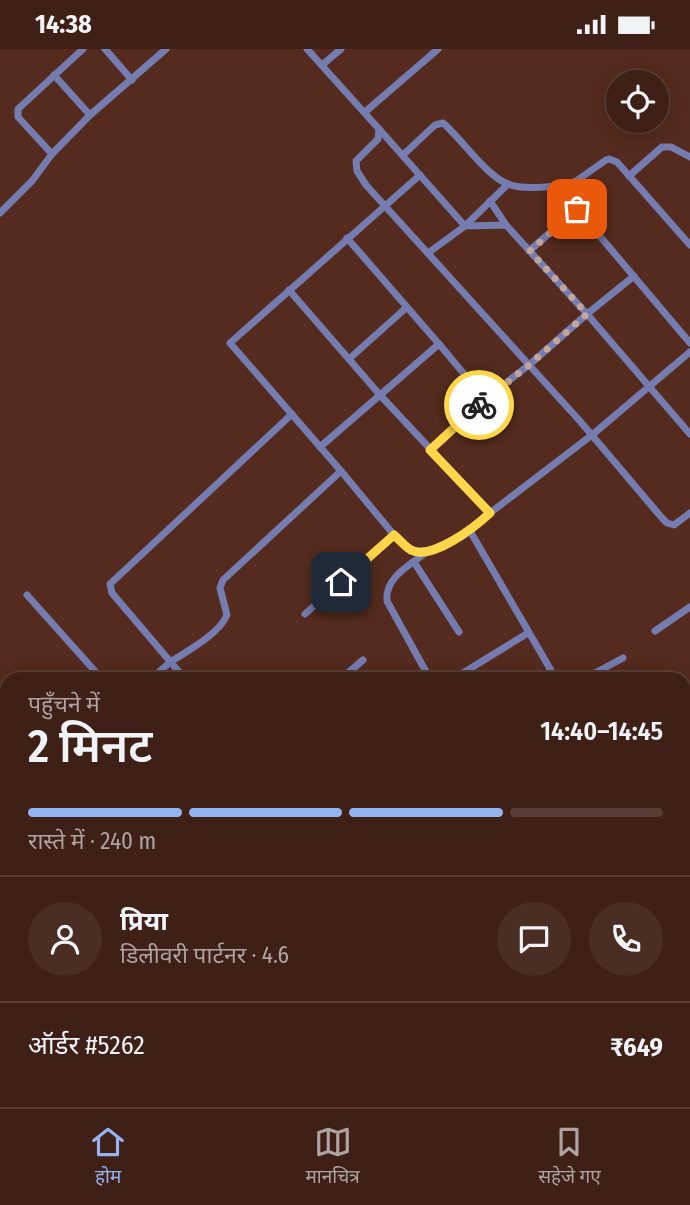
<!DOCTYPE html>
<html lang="hi">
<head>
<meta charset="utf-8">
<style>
  body { margin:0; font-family:"Fira Sans Condensed","Noto Sans Devanagari",sans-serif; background:#4a2d23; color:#f1f3f6; height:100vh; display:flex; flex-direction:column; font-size:26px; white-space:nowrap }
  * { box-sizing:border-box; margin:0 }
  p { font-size:23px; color:#ada3a1 }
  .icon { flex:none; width:38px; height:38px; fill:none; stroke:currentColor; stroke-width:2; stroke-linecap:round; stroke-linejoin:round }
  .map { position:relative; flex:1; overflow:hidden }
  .drawer { position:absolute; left:0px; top:623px; width:691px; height:436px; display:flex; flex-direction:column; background:#3f2016; border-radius:21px 21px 0 0; box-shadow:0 4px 18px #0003,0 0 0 2px #583e35 }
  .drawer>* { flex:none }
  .tools { position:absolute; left:606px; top:21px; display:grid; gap:14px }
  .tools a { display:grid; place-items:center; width:63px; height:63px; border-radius:50%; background:#3f2016; box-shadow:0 4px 18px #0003,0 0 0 2px #583e35; font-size:35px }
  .pin { position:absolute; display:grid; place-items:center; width:60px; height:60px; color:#fff; margin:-30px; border-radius:14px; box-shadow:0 4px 10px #0006 }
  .courier { position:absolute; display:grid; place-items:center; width:70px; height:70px; margin:-35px; border:5px solid #ffd54a; border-radius:50%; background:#fff; color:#222; box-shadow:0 2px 9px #0007 }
  .head em { font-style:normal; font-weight:600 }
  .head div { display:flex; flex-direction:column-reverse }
  .head { display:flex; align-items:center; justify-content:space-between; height:119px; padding:0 28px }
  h1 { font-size:46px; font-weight:600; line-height:52px }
  .bar { display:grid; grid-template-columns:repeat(4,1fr); gap:10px 7px; align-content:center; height:84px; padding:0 28px }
  .bar i { height:9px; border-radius:5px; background:#583e35 }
  .bar .current { background:#95b2f1 }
  .bar p { grid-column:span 4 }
  .line { display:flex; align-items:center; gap:18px; padding:0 28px; border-top:2px solid #583e35 }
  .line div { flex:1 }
  .round { display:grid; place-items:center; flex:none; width:74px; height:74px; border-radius:37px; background:#4a2d23 }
  .status { display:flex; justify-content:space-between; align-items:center; height:49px; padding:0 35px; background:#3f2016; direction:ltr }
  .status svg { height:19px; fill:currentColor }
  .tab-bar { display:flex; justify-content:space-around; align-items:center; height:98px; border-top:2px solid #583e35; background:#3f2016; font-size:19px; color:#ada3a1 }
  .tab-bar a { display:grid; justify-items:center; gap:4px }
  .tab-bar .current { color:#95b2f1 }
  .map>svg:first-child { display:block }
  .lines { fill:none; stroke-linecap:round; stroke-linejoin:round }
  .street { stroke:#747cb0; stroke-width:7 }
  .done { stroke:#c2a69d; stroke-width:7; stroke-dasharray:0 12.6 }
  .route { stroke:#ffd54a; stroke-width:9 }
</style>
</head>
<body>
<div class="status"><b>14:38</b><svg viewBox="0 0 49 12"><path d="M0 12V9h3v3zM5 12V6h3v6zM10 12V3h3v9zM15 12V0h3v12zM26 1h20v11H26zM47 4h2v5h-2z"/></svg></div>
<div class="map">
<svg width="690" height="1058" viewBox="0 0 690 1058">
  <rect width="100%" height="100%" fill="#542b1e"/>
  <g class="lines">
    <g class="street">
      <polyline points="105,0 132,31"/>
      <polyline points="307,0 379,80 378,90 356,112 357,122 366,136 579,371 662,469 667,474 674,476 690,464"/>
      <polyline points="322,16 341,0"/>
      <polyline points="54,26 90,66"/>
      <polyline points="365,63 438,0"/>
      <polyline points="379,80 465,177 506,176 587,265 690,385"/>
      <polyline points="52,105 18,68 18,60 83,0"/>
      <path d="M403,106L435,76L443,74C461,89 486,127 508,135C522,141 554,138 569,135L576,132L606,111L609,110L617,113L690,196"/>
      <polyline points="420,126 230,294 341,422 394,486 411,502 428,502 461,488 470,482 490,464 592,386 690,303"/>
      <polyline points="629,127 662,98 671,98 690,108"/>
      <polyline points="560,137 577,160"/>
      <polyline points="490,152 506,176"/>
      <polyline points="0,164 32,132 52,105 90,66 166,0"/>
      <polyline points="347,189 439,295 485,350"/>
      <polyline points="529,202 577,160 690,294"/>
      <polyline points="428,204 465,177 508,135"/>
      <polyline points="289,241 380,346 490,464"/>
      <polyline points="349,310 407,258"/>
      <polyline points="320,398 439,295"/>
      <polyline points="430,401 485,350 529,316 587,265 634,227"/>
      <polyline points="470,482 556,630"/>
      <path d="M427,503C411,515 384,529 387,552L430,630"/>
      <polyline points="414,513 459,583"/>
      <polyline points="27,546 102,630"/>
      <polyline points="305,565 394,486"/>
      <polyline points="655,582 690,558"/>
      <path d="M151,630C158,624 165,617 172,612C189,601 219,585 227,566L220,539L223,531L341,422"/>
      <polyline points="185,630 112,544 110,535 292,365"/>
      <polyline points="341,630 363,611"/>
      <polyline points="453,630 528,584"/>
      <polyline points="584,630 623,609"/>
      <polyline points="669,630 677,630"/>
      <polyline points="684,635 690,643"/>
      <polyline points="684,732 689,741 684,746"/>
      <polyline points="684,754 690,761"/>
      <polyline points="0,812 7,820"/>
      <polyline points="0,850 7,851"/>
      <polyline points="684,907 690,902"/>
      <polyline points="0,952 7,961"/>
      <polyline points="0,1030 7,1024"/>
      <polyline points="274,1052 277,1058"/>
      <polyline points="454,1052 459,1058"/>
      <polyline points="491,1052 496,1058"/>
      <polyline points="538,1052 544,1058"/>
      <polyline points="677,1052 677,1058"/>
      <polyline points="60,1058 67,1052"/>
      <polyline points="142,1058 150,1052"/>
      <polyline points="219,1058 228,1052"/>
      <polyline points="370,1058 378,1052"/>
    </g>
  </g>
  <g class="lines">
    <polyline class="done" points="479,356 529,316 587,265 530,202 577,160"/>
    <path class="route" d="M341,533L394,486C399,490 405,498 411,501C432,512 476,477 490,464L430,401L479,356"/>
  </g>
</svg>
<div class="tools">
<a><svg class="icon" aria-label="locate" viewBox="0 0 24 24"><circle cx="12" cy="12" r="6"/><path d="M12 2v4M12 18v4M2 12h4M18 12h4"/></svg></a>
</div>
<div class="pin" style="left:577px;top:160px;background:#ea580c"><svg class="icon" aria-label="bag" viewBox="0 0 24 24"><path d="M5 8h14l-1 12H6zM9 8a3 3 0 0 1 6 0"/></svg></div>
<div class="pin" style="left:341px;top:533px;background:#1f2937"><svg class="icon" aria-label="home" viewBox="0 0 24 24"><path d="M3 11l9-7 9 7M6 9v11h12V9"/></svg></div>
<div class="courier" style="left:479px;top:356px"><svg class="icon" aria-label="bike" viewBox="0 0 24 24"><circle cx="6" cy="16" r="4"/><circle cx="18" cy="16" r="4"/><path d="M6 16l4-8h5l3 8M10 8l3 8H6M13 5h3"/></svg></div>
<section class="drawer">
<div class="head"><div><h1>2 मिनट</h1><p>पहुँचने में</p></div><em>14:40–14:45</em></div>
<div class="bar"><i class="current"></i><i class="current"></i><i class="current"></i><i></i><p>रास्ते में · 240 m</p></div>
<div class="line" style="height:126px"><a class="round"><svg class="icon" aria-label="person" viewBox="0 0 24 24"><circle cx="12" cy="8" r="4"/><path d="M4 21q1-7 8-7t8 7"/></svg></a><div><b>प्रिया</b><p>डिलीवरी पार्टनर · 4.6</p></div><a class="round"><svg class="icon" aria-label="chat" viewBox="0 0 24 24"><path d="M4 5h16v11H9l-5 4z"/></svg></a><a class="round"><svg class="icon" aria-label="phone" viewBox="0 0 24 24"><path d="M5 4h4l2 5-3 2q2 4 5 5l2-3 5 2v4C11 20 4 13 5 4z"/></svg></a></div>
<div class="line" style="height:91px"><div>ऑर्डर #5262</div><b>₹649</b></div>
</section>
</div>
<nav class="tab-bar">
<a class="current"><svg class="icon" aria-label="home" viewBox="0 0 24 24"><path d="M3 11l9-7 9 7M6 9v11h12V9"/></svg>होम</a>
<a><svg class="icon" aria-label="map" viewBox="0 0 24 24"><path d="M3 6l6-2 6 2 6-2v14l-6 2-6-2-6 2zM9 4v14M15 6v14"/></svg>मानचित्र</a>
<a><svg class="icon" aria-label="saved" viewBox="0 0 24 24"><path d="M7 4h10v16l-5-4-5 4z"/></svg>सहेजे गए</a>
</nav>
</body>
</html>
